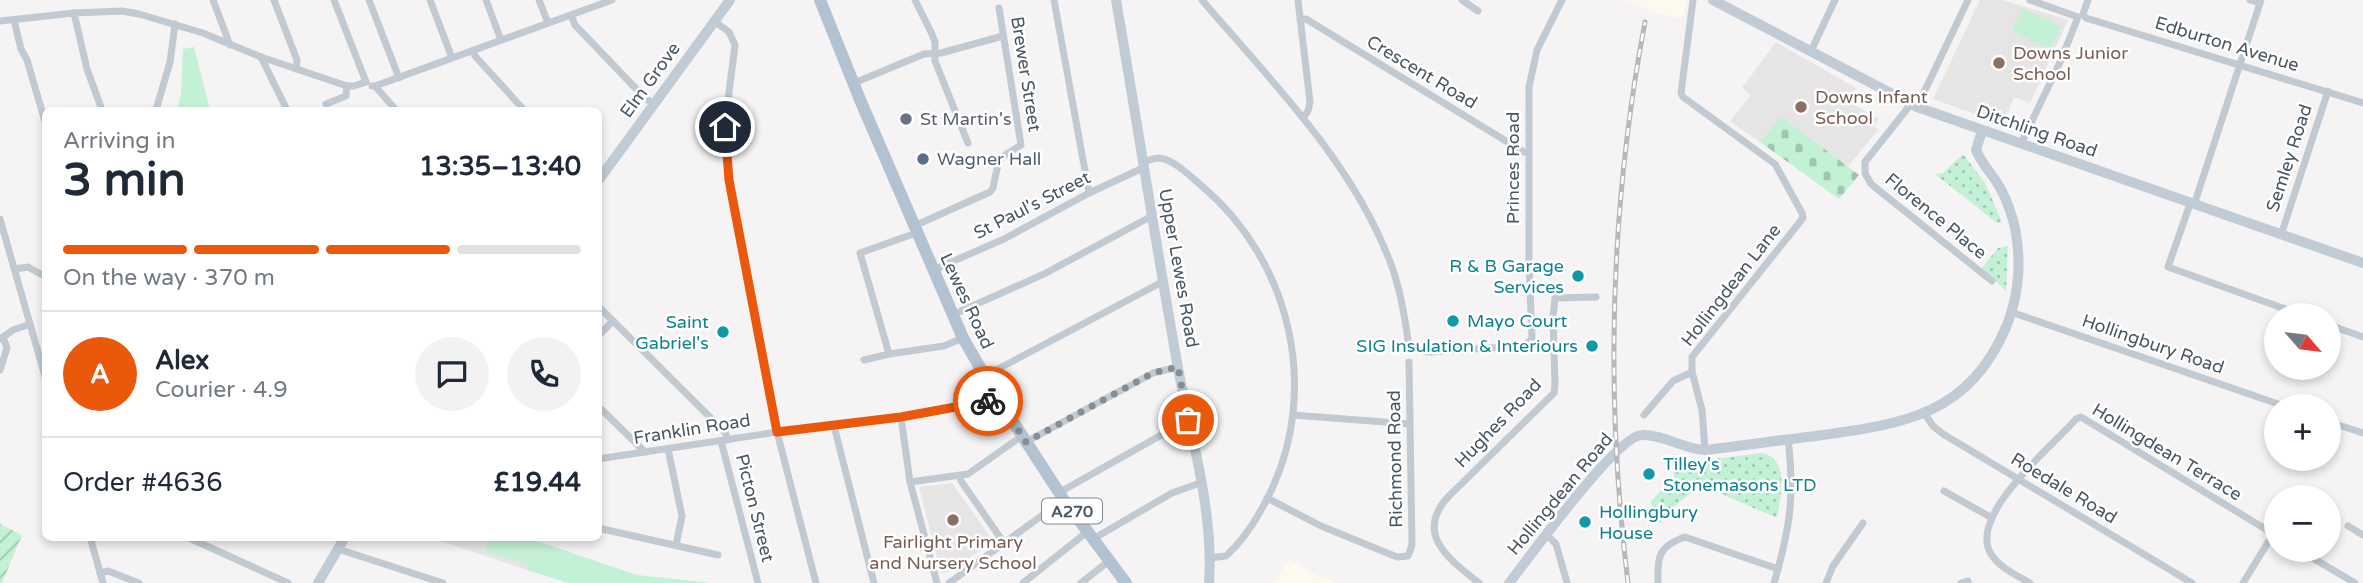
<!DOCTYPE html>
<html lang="en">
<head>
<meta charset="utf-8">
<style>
  body { margin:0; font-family:"Varela Round",sans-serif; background:#f2f2f3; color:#1f2937; height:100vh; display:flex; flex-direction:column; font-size:26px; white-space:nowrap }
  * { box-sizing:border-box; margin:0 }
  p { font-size:23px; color:#747a83 }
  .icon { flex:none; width:38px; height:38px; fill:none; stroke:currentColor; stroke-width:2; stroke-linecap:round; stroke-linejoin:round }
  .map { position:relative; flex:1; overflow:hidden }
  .drawer { position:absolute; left:42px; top:107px; width:560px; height:434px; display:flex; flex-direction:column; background:#fff; border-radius:10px; box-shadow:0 4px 10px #0003 }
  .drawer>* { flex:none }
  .needle { width:46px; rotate:118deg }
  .buttons { position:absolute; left:2264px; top:303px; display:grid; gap:14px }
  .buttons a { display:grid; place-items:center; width:77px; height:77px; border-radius:50%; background:#fff; box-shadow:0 4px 10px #0003; font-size:35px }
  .pin { position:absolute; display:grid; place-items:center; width:60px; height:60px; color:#fff; margin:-30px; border:4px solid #fff; border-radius:50%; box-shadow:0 2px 7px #0007 }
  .courier { position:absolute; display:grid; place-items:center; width:70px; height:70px; margin:-35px; border:5px solid #ea580c; border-radius:50%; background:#fff; color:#222; box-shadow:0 2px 9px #0007 }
  .head em { font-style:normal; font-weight:800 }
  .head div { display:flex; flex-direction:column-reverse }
  .head { display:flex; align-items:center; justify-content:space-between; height:119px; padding:0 21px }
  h1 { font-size:46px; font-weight:800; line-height:52px }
  .bar { display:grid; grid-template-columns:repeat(4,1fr); gap:10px 7px; align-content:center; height:84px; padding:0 21px }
  .bar i { height:9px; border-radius:5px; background:#e0e1e3 }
  .bar .selected { background:#ea580c }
  .bar p { grid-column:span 4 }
  .line { display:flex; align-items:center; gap:18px; padding:0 21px; border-top:2px solid #e0e1e3 }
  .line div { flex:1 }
  .round { display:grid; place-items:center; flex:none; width:74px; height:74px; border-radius:37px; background:#f2f2f3 }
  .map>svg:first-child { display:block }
  .commercial { fill:#fdf9ef }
  .education { fill:#e6e4e5 }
  .grass { fill:url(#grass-dots) }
  .cemetery { fill:url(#cemetery-stones) }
  .park { fill:#c3f1d5 }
  .garden { fill:url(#garden-furrows) }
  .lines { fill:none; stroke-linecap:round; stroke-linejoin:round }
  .street { stroke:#c1cad2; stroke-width:7 }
  .secondary { stroke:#c1cbd6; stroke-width:10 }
  .primary { stroke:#b3c2d1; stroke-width:12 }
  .rail-casing { stroke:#b5b8bd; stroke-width:5 }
  .rail { stroke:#fff; stroke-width:2.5; stroke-dasharray:8; stroke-linecap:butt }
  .done { stroke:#868d94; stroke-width:7; stroke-dasharray:0 12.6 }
  .route { stroke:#ea580c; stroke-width:9 }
  .education-dot { fill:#8d6e63; stroke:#fff; stroke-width:2.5 }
  .worship-dot { fill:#6b7280; stroke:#fff; stroke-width:2.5 }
  .service-dot { fill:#5c6f8a; stroke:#fff; stroke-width:2.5 }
  .culture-dot { fill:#0f9aa8; stroke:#fff; stroke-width:2.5 }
  .labels { text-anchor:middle; stroke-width:5; stroke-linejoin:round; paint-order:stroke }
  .shield { fill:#fff; stroke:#808990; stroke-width:2 }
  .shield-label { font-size:16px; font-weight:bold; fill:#4a5661 }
  .street-label { font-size:18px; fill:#4a5661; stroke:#fff }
  .education-label { font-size:18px; fill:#785e54; stroke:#fff; text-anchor:start }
  .worship-label { font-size:18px; fill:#5b616d; stroke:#fff; text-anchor:start }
  .service-label { font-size:18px; fill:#4e5e75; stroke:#fff; text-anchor:start }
  .culture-label { font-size:18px; fill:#0d838f; stroke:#fff; text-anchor:end }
</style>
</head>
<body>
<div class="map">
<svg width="2363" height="583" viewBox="0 0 2363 583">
  <defs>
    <pattern id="grass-dots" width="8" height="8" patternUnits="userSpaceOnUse" patternTransform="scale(1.75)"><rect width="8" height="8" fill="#c3f1d5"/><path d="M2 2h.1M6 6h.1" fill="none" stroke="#a0c6b0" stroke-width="1.8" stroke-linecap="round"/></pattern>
    <pattern id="cemetery-stones" width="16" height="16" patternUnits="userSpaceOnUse" patternTransform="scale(1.75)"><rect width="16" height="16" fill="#c3f1d5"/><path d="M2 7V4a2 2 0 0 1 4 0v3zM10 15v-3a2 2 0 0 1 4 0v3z" fill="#a0c6b0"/></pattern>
    <pattern id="garden-furrows" width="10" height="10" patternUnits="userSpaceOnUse" patternTransform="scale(1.75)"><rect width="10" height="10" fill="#c3f1d5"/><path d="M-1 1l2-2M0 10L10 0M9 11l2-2" fill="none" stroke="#a0c6b0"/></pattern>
  </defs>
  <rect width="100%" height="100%" fill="#f5f3f3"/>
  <g class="commercial">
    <polygon points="1625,0 1686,0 1682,19 1656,13"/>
    <polygon points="1289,559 1319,577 1335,583 1273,583"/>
  </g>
  <g class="education">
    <polygon points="1980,0 2002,0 2068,20 2030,103 2014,97 2003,124 1933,99"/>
    <polygon points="1776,42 1856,88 1847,101 1879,119 1874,126 1878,130 1848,166 1781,116 1760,142 1730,121 1751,95 1742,88"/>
    <polygon points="952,483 993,541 951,571 941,573 919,487"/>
    <polygon points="429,537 522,537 537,542 527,570"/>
  </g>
  <g class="grass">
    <polygon points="1963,154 1985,183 2002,222 1997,223 1935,174 1943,173"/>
    <polygon points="2008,246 2006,291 1982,268 1998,248"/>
    <path d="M1762,453C1790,459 1781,496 1777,518L1698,484L1696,491C1681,497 1672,512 1660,523L1651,512V501L1674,477L1673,464Z"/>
  </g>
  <polygon class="cemetery" points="1781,116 1859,175 1839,199 1760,142"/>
  <g class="park">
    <polygon points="2022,8 2061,26 2050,49 2012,31"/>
    <polygon points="194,47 210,110 177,110 181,94 183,49"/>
    <polygon points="490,537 520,537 549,545 637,575 712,583 568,583 527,570 528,565 486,551"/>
  </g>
  <polygon class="garden" points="0,524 22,535 2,583 0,583"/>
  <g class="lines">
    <g class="street">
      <polyline points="213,0 230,45"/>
      <polyline points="274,0 297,60 296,69"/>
      <polyline points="334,0 366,82"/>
      <polyline points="369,0 399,78"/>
      <polyline points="430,0 452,58"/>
      <polyline points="486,0 501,40"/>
      <polyline points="539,0 548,23"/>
      <polyline points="915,0 931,32 935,42 935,61 968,143"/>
      <polyline points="1054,0 1089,193"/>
      <path d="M1202,0C1270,80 1350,159 1389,259C1400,286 1405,318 1409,347L1428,352L1521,346L1529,342L1532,338L1529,262V87L1537,50L1562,0"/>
      <polyline points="1298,0 1310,102 1308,111 1303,118"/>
      <polyline points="1462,0 1478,11"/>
      <polyline points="2088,0 2083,14 2086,18 2363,103"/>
      <polyline points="2250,0 2260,3"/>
      <polyline points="74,13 87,69 102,110"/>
      <polyline points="571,15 575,25 642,95 654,105"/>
      <polyline points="14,20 21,49 27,60 46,125"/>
      <polyline points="1300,20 1306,19 1524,152 1528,152"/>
      <polyline points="0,21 74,13 122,11 139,14 203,33 261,57 347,86 354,86 366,82"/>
      <polyline points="714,21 729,32 735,45 726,116 725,138 729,180 777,432 816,583"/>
      <polyline points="473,50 475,56 524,110"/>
      <polyline points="1811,51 1835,0"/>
      <polyline points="261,57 287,110"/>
      <polyline points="854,83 924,54 941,53 1003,36"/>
      <polyline points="372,86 375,86 396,110"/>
      <polyline points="375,86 612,0"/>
      <polyline points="326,104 346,96 347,86"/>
      <polyline points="1911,104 1865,162 1865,173 1871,184 1992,281"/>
      <polyline points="1917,107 1968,0"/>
      <polyline points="156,110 170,62 175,24"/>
      <polyline points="2021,144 2061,60 2078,17 2030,0"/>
      <path d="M1144,162C1149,160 1154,158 1159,158C1174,159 1192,178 1203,187C1290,261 1320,387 1271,491C1260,514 1246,538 1226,556L1210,558"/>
      <polyline points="2190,204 2168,267 2302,315"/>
      <polyline points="2194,205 2261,0"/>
      <polyline points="0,219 46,380"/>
      <polyline points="914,226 990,192 993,188 999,159 1021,145 999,8"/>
      <polyline points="916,233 860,253 889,354 944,346 963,338"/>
      <polyline points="2281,235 2328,91"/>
      <polyline points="15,269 28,267 46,277"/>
      <polyline points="933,272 942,266 1004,239 1089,193 1145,167"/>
      <polyline points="598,306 725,432 728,440"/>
      <polyline points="2011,312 2284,406"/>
      <polyline points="952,315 1044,274 1152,216"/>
      <polyline points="2329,325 2363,337"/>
      <polyline points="598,336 613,321"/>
      <polyline points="0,339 13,330 30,324"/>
      <polyline points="864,360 889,354"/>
      <polyline points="0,370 7,348 3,337"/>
      <polyline points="1692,372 1702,410 1705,450"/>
      <polyline points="987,381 996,370 1164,281"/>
      <polyline points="598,406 645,452"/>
      <polyline points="1925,414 1933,426 1943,434 2192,583"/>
      <polyline points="1293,415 1410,424"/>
      <polyline points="1644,415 1673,381 1692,372 1692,357 1803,218 1802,213 1775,164 1683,97 1681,93 1693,0"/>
      <polyline points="901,417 910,482 937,583"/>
      <polyline points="2329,422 2363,433"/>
      <polyline points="834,426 874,583"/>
      <polyline points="721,441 758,583"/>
      <polyline points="1026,442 1153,373 1178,367"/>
      <polyline points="668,449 682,516 676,545"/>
      <polyline points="598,459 777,432 901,417 990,401 997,397"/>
      <polyline points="960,476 961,481 1004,543"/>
      <polyline points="910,482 968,474 1022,436"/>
      <polyline points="1944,491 1992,518"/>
      <polyline points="1060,492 1188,420"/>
      <polyline points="1267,498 1321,526 1397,557 1408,556 1412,545 1409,362"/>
      <polyline points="2348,526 2363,535"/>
      <polyline points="598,528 718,555"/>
      <polyline points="1547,535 1556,544 1567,583"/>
      <polyline points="90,537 103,583"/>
      <polyline points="187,537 288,583"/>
      <polyline points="1093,539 1172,493 1200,483"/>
      <polyline points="338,549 443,583"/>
      <polyline points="2299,550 2355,583"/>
      <polyline points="100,573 108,571 139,583"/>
      <polyline points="949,583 1051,509"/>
      <polyline points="1023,583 1087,532"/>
      <polyline points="1081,583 1109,561"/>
      <path d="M1479,583C1450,560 1413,534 1449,496L1554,393L1555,384L1553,318L1555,298L1596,297"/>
      <path d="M1658,583C1657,558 1658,546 1685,537L1778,569"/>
      <path d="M1774,583C1790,528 1795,496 1788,439"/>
      <polyline points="1826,583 1833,566 1863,523"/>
      <polyline points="1961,583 1968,581"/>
      <path d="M2030,583C2016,575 2000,568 1991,554C1967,515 2053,446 2076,419L2081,417L2277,536"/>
      <polyline points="2243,583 2273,534"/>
    </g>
    <g class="secondary">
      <path d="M1116,0C1137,122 1156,245 1178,368C1191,438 1214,511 1209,583"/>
      <polyline points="1713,0 1917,107 2363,263"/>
      <polyline points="598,181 730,0"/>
      <polyline points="318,583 345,537"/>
      <path d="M1509,583C1529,558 1617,435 1642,435C1663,434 1683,449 1705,450C1742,446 1779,440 1816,436C1903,424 1969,416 2007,325C2020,292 2022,254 2013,220C2009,206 2004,193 1996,181C1989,171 1981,162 1976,150L1982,131"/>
    </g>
    <polyline class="primary" points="820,0 861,102 963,338 997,397 1064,500 1126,583"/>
    <defs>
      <path id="rail" d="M1628,583C1605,396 1610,207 1645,22"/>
    </defs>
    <use href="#rail" class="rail-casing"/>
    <use href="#rail" class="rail"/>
  </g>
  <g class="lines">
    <polyline class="done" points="988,401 997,397 1026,442 1153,373 1178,367 1188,420"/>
    <polyline class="route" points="725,127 729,180 777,432 901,417 988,401"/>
  </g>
  <g class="education-dot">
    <circle cx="1999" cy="63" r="7"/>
    <circle cx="1801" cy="107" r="7"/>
    <circle cx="953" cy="520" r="7"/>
  </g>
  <circle class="worship-dot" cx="906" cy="119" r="7"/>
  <circle class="service-dot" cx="923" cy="159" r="7"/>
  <g class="culture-dot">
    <circle cx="1578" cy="276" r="7"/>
    <circle cx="1453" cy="321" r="7"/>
    <circle cx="723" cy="332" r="7"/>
    <circle cx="1592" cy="346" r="7"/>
    <circle cx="1649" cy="474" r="7"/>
    <circle cx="1585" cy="522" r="7"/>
  </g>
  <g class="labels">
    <rect class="shield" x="1042" y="498.5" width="60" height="25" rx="5"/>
    <g class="shield-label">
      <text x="1072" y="517">A270</text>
    </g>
    <g class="street-label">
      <text transform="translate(2227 44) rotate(17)" y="6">Edburton Avenue</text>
      <text transform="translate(1422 72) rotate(31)" y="6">Crescent Road</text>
      <text transform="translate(1026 74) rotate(81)" y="6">Brewer Street</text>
      <text transform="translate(650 80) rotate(-54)" y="6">Elm Grove</text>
      <text transform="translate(2037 131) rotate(19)" y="6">Ditchling Road</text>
      <text transform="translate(2289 158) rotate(-72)" y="6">Semley Road</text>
      <text transform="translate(1513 168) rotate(-90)" y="6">Princes Road</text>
      <text transform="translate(1032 205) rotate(-27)" y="6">St Paul's Street</text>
      <text transform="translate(1936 216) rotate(39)" y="6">Florence Place</text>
      <text transform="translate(1179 268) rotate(80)" y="6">Upper Lewes Road</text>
      <text transform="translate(1731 285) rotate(-52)" y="6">Hollingdean Lane</text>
      <text transform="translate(967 301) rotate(65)" y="6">Lewes Road</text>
      <text transform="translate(2153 344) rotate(19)" y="6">Hollingbury Road</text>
      <text transform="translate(1498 423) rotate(-46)" y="6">Hughes Road</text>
      <text transform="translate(692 429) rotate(-9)" y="6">Franklin Road</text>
      <text transform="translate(2167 452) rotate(31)" y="6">Hollingdean Terrace</text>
      <text transform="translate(1395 459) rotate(-91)" y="6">Richmond Road</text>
      <text transform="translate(2064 488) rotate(31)" y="6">Roedale Road</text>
      <text transform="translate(1560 494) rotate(-50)" y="6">Hollingdean Road</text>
      <text transform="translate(755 508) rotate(76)" y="6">Picton Street</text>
    </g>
    <g class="education-label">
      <text x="2013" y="59">Downs Junior<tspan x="2013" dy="21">School</tspan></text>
      <text x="1815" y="103">Downs Infant<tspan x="1815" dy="21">School</tspan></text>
      <text x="953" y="548" text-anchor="middle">Fairlight Primary<tspan x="953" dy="21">and Nursery School</tspan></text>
    </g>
    <g class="worship-label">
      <text x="920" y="125">St Martin's</text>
    </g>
    <g class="service-label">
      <text x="937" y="165">Wagner Hall</text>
    </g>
    <g class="culture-label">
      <text x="1564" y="272">R &amp; B Garage<tspan x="1564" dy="21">Services</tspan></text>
      <text x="1467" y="327" text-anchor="start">Mayo Court</text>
      <text x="709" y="328">Saint<tspan x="709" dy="21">Gabriel's</tspan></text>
      <text x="1578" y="352">SIG Insulation &amp; Interiours</text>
      <text x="1663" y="470" text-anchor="start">Tilley's<tspan x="1663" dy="21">Stonemasons LTD</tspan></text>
      <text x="1599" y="518" text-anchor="start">Hollingbury<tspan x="1599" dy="21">House</tspan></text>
    </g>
  </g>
</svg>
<div class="buttons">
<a><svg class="needle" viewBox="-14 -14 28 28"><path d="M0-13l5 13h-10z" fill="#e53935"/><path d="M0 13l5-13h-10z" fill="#747a83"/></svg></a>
<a>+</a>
<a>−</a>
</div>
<div class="pin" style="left:1188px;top:420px;background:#ea580c"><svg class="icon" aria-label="bag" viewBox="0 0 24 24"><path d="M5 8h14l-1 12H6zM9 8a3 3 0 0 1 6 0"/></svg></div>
<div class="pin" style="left:725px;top:127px;background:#1f2937"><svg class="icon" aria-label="home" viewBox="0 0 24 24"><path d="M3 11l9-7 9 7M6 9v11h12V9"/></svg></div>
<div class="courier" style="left:988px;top:401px"><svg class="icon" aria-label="bike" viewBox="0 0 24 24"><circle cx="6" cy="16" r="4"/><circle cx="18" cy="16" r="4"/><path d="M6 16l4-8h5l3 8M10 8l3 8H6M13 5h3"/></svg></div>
<section class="drawer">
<div class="head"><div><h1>3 min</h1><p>Arriving in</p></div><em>13:35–13:40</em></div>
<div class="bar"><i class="selected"></i><i class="selected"></i><i class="selected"></i><i></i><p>On the way · 370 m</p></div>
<div class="line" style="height:126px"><b class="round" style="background:#ea580c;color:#fff">A</b><div><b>Alex</b><p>Courier · 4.9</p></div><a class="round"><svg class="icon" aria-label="chat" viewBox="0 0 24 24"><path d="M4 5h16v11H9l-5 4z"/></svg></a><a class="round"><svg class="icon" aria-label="phone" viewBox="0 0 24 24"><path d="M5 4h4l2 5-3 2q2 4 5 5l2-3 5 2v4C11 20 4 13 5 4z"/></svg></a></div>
<div class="line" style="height:91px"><div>Order #4636</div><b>£19.44</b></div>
</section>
</div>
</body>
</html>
